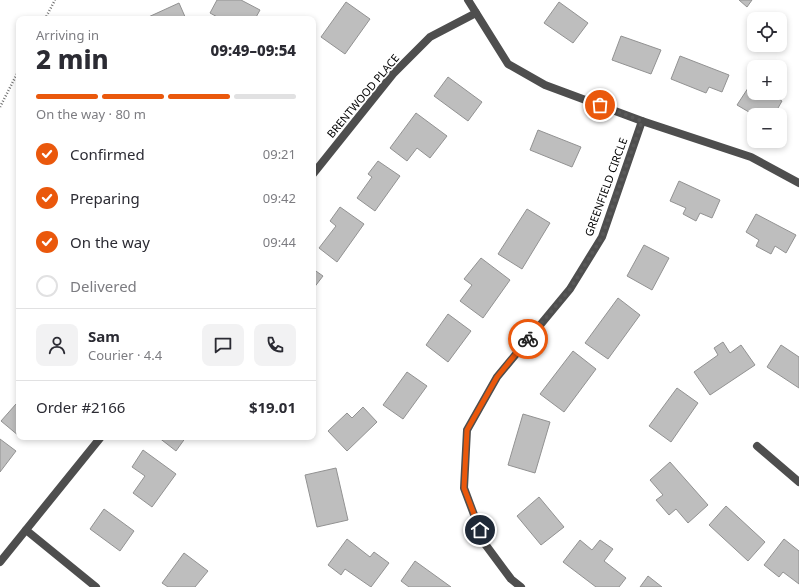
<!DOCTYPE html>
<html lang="en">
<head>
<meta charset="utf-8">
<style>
  body { margin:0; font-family:"Noto Sans",sans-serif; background:#f2f2f3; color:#2b2b33; height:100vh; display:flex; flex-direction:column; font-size:15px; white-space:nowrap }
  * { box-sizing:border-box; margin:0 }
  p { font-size:13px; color:#7c7c81 }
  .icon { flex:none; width:22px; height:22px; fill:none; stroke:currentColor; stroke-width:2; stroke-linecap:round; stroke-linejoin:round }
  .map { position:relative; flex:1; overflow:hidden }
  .sheet { position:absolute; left:16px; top:16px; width:300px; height:424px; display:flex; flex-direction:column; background:#fff; border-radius:8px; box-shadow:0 2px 6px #0003 }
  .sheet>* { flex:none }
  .buttons { position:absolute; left:747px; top:12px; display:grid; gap:8px }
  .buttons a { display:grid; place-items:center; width:40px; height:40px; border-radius:8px; background:#fff; box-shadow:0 2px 6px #0003; font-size:20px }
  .pin { position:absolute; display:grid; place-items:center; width:34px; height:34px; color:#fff; margin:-17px; border:2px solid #fff; border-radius:50%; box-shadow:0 1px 4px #0007 }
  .courier { position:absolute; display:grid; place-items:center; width:40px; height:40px; margin:-20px; border:3px solid #ea580c; border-radius:50%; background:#fff; color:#222; box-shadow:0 1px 5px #0007 }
  .overview em { font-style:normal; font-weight:800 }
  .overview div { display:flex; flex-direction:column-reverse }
  .overview { display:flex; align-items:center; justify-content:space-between; height:68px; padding:0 20px }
  h1 { font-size:26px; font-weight:800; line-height:30px }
  .bar { display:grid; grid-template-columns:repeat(4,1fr); gap:6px 4px; align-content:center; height:48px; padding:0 20px }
  .bar i { height:5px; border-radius:3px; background:#e1e1e2 }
  .bar .active { background:#ea580c }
  .bar p { grid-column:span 4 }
  .line { display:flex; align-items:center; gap:10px; padding:0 20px; border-top:1px solid #e1e1e2 }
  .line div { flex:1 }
  .round { display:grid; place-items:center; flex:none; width:42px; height:42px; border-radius:8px; background:#f2f2f3 }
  ol { padding:0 20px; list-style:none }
  li { display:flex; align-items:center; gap:12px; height:44px }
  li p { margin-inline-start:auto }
  li .icon { padding:4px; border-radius:50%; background:#ea580c; color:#fff; stroke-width:4 }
  li:last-child { color:#7c7c81 }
  li i { width:22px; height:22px; border:2px solid #e1e1e2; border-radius:50% }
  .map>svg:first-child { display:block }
  .building { fill:#bebebe; stroke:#929292 }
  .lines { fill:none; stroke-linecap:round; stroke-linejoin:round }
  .path { stroke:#707070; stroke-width:2.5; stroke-dasharray:1 2; stroke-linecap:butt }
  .street { stroke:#4e4e4e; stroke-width:8 }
  .done { stroke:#595959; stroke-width:4; stroke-dasharray:0 7.2 }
  .route { stroke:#ea580c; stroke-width:5 }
  .labels { text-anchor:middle; stroke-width:3.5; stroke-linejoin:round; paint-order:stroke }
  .street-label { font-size:11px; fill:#000; stroke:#fff }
</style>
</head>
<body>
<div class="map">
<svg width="799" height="587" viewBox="0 0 799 587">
  <rect width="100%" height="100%" fill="#fff"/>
  <g class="building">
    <polygon points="217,0 241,0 260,10 255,19 221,19 210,13"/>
    <polygon points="739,0 752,0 747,7"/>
    <polygon points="346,2 370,19 345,54 321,37"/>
    <polygon points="559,2 588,23 573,43 544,23"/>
    <polygon points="179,3 186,19 144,19"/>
    <polygon points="621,36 661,50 651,74 612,60"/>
    <polygon points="680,56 729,75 722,92 709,87 706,93 671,79"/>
    <polygon points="448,77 482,102 468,121 434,96"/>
    <polygon points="752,82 754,83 754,93 769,93 782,101 774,115 754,115 737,105"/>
    <polygon points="416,113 447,136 430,158 417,148 407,161 390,148"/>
    <polygon points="538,130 581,147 572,167 530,150"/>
    <polygon points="378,161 400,176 375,211 357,198 372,177 368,174"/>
    <polygon points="679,181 720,200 712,218 700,213 696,221 683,214 686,208 670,201"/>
    <polygon points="340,207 364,224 337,262 319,248 336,226 330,221"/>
    <polygon points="527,209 550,223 522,269 498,254"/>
    <polygon points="756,214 796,235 786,253 775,246 771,254 756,246 759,240 746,232"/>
    <polygon points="644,245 669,258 652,290 627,276"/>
    <polygon points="481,258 510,280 483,318 460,301 472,285 464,279"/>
    <polygon points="313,269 323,276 313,289"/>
    <polygon points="618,298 640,315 608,359 585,343"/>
    <polygon points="448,314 471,331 448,362 426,345"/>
    <polygon points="723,342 730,353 741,345 755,365 710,395 694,372 718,355 714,348"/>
    <polygon points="781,345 799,357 799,388 767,367"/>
    <polygon points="573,351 596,369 564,412 540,394"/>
    <polygon points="407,372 427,386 403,419 383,405"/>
    <polygon points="677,388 698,403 671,442 649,426"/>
    <polygon points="16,404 19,406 19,436 1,421"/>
    <polygon points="363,407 377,422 347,451 328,431 347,413 352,418"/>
    <polygon points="523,414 550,422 535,473 508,465"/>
    <polygon points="158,437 186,437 176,451"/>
    <polygon points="0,439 16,451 0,472"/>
    <polygon points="143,450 176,474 152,507 133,493 145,476 132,467"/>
    <polygon points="670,462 708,505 688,523 676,509 669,515 656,500 663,495 650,480"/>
    <polygon points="336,468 348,520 317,527 305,475"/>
    <polygon points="539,497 564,527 541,545 517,516"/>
    <polygon points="726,506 765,542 748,561 709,525"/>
    <polygon points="104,509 134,531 120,551 90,529"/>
    <polygon points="347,539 370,557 374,552 389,563 371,587 345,569 341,575 328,565"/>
    <polygon points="784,539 799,551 799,584 783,572 779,577 764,565"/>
    <polygon points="580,540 592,550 600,540 613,549 604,561 626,578 619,587 596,587 563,562"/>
    <polygon points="184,553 208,571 195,587 168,587 162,583"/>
    <polygon points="415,561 451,587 409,587 401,581"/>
    <polygon points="648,576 662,587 640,587"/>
  </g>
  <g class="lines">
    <g class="path">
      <polyline points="45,19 55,0"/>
      <polyline points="0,107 19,70"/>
    </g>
    <g class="street">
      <polyline points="468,0 508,64 545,85 642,121 751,157 799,183"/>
      <polyline points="313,174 393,74 430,37 476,13"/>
      <polyline points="757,446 799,482"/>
      <polyline points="26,530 96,587"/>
      <polyline points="0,562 101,437"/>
      <polyline points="521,587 511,579 485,544 464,488 467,430 497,377 570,289 602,237 642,121"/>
    </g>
  </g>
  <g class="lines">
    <polyline class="done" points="528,339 570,289 602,237 642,121 600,105"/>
    <polyline class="route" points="480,530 464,488 467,430 497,377 528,339"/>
  </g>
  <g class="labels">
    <g class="street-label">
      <text transform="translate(363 96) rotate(-50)" y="4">BRENTWOOD PLACE</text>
      <text transform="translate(606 187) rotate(-70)" y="4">GREENFIELD CIRCLE</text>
    </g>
  </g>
</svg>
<div class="buttons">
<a><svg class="icon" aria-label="locate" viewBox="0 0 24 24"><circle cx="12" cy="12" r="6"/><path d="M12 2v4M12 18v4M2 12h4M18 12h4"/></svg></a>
<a>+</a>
<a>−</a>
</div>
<div class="pin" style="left:600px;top:105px;background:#ea580c"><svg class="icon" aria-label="bag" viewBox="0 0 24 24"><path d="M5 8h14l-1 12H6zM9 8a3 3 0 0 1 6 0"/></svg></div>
<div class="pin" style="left:480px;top:530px;background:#1f2937"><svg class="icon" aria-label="home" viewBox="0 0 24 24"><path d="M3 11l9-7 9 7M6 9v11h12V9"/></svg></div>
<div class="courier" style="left:528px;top:339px"><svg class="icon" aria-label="bike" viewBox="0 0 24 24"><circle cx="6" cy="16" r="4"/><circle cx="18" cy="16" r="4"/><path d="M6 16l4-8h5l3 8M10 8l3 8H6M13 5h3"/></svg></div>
<section class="sheet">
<div class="overview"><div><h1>2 min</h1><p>Arriving in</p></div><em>09:49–09:54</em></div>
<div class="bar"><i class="active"></i><i class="active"></i><i class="active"></i><i></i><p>On the way · 80 m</p></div>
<ol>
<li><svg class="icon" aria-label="check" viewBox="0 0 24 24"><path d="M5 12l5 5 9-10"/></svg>Confirmed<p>09:21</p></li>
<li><svg class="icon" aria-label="check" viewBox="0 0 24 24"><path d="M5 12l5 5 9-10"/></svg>Preparing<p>09:42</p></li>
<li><svg class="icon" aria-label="check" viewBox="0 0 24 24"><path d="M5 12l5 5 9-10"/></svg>On the way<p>09:44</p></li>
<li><i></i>Delivered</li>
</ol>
<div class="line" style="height:72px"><a class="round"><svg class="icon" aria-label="person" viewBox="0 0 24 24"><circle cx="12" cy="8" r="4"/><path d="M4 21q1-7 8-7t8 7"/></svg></a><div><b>Sam</b><p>Courier · 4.4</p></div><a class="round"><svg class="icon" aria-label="chat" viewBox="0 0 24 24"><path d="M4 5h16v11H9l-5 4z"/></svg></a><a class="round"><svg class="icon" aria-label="phone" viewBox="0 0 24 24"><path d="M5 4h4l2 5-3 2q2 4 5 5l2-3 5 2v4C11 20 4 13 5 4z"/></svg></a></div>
<div class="line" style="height:52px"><div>Order #2166</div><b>$19.01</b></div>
</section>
</div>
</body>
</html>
